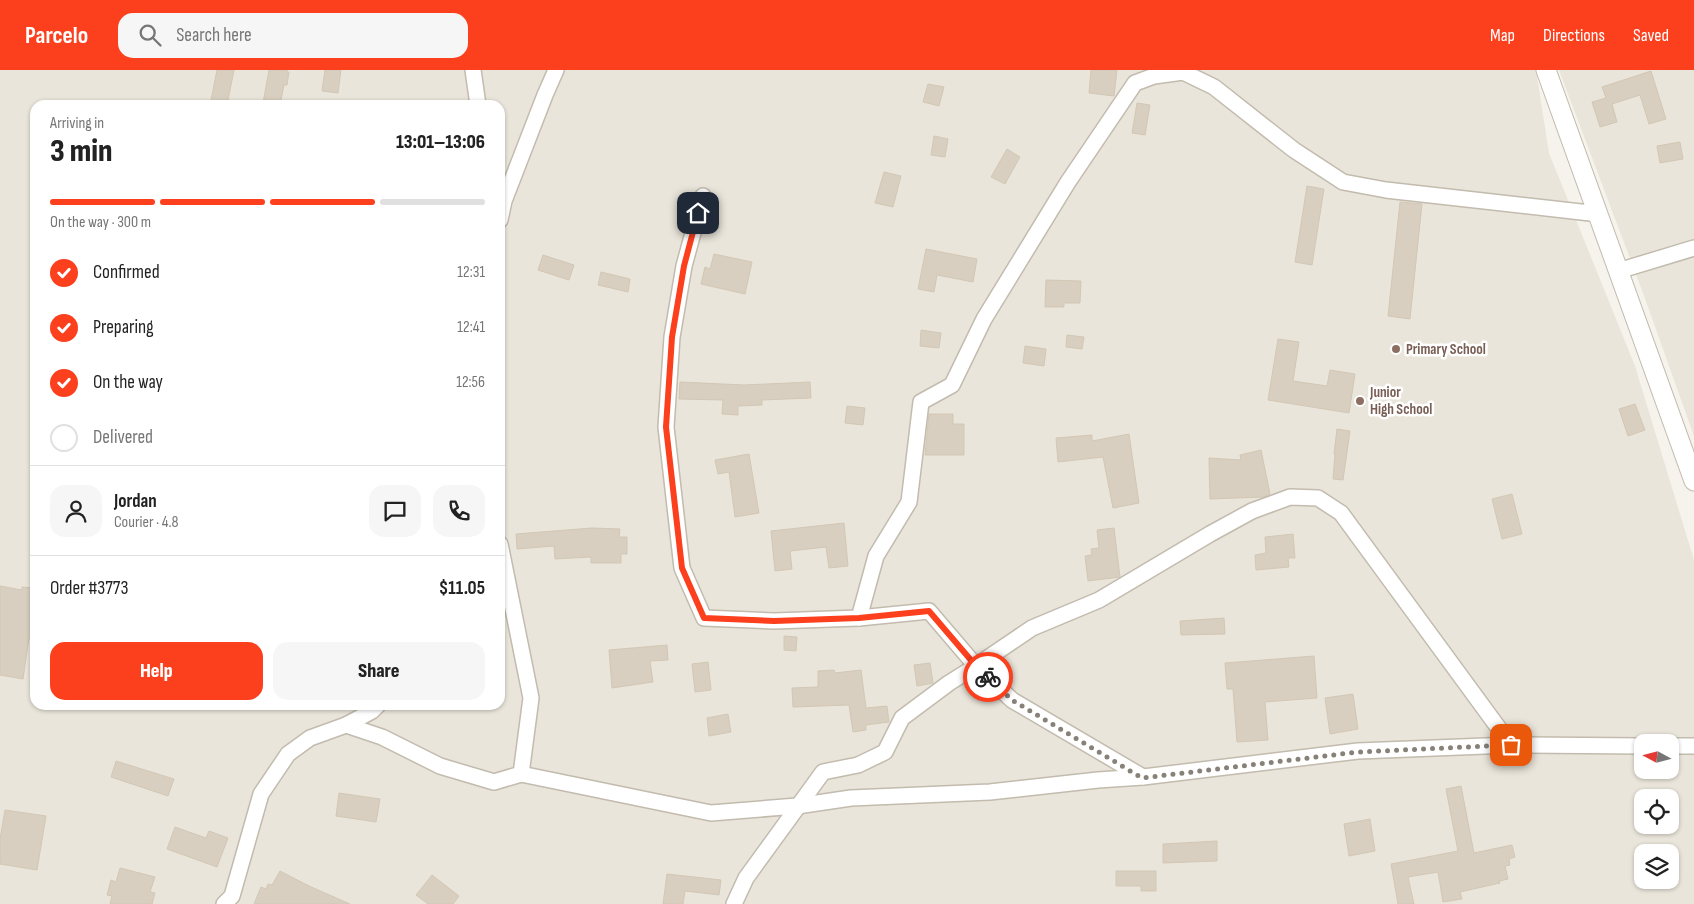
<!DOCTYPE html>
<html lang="en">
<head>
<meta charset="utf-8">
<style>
  body { margin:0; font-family:"Sofia Sans Condensed",sans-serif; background:#f6f6f6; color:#222; height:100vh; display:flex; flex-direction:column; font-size:19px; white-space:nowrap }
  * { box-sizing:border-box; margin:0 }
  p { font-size:16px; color:#767676 }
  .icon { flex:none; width:28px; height:28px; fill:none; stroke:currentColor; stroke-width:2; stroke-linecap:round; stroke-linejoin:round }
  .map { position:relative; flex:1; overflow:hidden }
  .drawer { position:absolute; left:30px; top:30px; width:475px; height:610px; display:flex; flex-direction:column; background:#fff; border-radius:15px; box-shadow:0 1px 4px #0004 }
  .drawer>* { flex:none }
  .needle { width:32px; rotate:277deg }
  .buttons { position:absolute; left:1634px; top:664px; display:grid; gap:10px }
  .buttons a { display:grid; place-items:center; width:45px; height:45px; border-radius:10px; background:#fff; box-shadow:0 1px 4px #0004; font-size:25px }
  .pin { position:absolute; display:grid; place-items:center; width:42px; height:42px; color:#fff; margin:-21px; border-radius:10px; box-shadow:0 2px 8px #0006 }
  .courier { position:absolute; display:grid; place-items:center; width:50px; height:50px; margin:-25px; border:4px solid #fc3f1d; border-radius:50%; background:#fff; color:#222; box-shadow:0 1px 6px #0007 }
  .headline em { font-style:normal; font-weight:800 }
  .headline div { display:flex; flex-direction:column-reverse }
  .headline { display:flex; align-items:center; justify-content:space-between; height:85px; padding:0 20px }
  h1 { font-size:32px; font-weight:800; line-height:38px }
  .bar { display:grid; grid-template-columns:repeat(4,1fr); gap:8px 5px; align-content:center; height:60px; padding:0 20px }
  .bar i { height:6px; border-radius:4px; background:#e0e0e0 }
  .bar .on { background:#fc3f1d }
  .bar p { grid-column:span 4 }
  .line { display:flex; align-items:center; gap:12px; padding:0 20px; border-top:1px solid #e0e0e0 }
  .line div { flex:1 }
  .round { display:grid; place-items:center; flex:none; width:52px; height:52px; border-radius:15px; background:#f6f6f6 }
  ol { padding:0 20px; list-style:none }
  li { display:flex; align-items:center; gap:15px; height:55px }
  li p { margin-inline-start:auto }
  li .icon { padding:5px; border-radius:50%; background:#fc3f1d; color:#fff; stroke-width:4 }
  li:last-child { color:#767676 }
  li i { width:28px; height:28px; border:2px solid #e0e0e0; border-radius:50% }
  .primary-button { display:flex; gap:10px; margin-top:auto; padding:10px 20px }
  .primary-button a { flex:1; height:58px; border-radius:15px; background:#fc3f1d; color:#fff; font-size:20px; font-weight:800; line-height:58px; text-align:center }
  .primary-button a+a { background:#f6f6f6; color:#222 }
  header { display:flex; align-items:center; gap:30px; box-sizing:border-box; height:70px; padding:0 25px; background:#fc3f1d; color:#fff }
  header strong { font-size:24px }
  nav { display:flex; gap:28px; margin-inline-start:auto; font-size:18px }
  .search { width:350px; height:45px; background:#f6f6f6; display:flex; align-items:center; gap:12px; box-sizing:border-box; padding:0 18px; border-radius:15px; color:#767676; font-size:19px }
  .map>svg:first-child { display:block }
  .residential { fill:#eae5da; fill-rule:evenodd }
  .building { fill:#d8cfc1; stroke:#d3c7b4 }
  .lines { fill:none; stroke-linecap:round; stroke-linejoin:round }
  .minor-casing { stroke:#c2bbae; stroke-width:18 }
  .tertiary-casing { stroke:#c2bbae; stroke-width:21 }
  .minor { stroke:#fff; stroke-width:15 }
  .tertiary { stroke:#fff; stroke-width:19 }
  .done { stroke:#878178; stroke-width:5; stroke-dasharray:0 9 }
  .route { stroke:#fc3f1d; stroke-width:6 }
  .education-dot { fill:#8d6e63; stroke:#fff; stroke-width:2 }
  .labels { text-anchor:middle; stroke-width:5; stroke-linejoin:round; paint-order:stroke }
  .education-label { font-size:15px; font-weight:bold; fill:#785e54; stroke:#fff; text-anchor:start }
</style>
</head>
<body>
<header>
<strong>Parcelo</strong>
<div class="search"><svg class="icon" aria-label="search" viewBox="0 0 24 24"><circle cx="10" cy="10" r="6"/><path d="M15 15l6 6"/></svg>Search here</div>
<nav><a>Map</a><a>Directions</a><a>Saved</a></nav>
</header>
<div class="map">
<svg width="1694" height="834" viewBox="0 0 1694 834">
  <rect width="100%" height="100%" fill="#f6f3ec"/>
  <g class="residential">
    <path d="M0,0H1536L1549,83L1635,296L1694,490V834H0ZM35,35H500V635H35ZM1642,672H1670V700H1642ZM1642,728H1670V755H1642ZM1642,782H1670V810H1642Z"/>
    <polygon points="1559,0 1694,0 1694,366 1643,223"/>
  </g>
  <g class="building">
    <polygon points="217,0 234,0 227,35 210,35"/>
    <polygon points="269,0 287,0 287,2 289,2 287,15 284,15 280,35 263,33"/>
    <polygon points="325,0 341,0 338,23 322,21"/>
    <polygon points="1091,0 1117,0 1114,26 1089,23"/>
    <polygon points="1651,1 1666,49 1649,54 1640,25 1612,34 1617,52 1600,57 1592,32 1606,28 1602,17"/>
    <polygon points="928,14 944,17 939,36 923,32"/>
    <polygon points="1137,33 1150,35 1145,65 1132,63"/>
    <polygon points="934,66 948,69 945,87 931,85"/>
    <polygon points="1680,72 1683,89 1660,93 1657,76"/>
    <polygon points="1007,79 1020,87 1005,114 991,107"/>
    <polygon points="884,102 901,106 893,137 875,133"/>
    <polygon points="1307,116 1324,119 1312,195 1295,192"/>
    <polygon points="1400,132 1422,134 1410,249 1388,246"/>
    <polygon points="926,179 977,189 973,212 937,205 934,222 918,219"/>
    <polygon points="714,184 752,192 745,224 701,214 705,197 710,199"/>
    <polygon points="543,185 574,195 569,210 538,200"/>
    <polygon points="601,202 630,209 628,222 598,215"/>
    <polygon points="1046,210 1081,211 1080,233 1064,233 1064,237 1045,237"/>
    <polygon points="921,260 941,263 939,278 920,276"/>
    <polygon points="1067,265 1084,267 1082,279 1066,277"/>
    <polygon points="1278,269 1299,272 1293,311 1327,316 1330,300 1355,304 1349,343 1268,330"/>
    <polygon points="1025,276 1046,279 1044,296 1023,293"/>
    <polygon points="680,312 744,315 810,312 811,328 762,330 762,335 738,336 738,345 722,344 723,330 679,329"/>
    <polygon points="1635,334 1645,360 1628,366 1619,339"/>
    <polygon points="847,336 865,338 863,355 845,353"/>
    <polygon points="929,344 953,344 953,354 964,354 964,385 925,385"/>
    <polygon points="1337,359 1350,361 1343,410 1333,409 1335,384 1334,384"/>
    <polygon points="1129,364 1139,433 1113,438 1103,387 1058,392 1056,368 1092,365 1092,371"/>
    <polygon points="1261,380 1270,424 1264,427 1210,429 1209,388 1241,390 1240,385"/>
    <polygon points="749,384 759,443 735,447 729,402 718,404 715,390"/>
    <polygon points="1512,424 1522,464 1502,469 1492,429"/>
    <polygon points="844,453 848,496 829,498 826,477 790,481 792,499 775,501 771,461"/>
    <polygon points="592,458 620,459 619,467 627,467 627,484 621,484 621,493 591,493 591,487 555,489 554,476 517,479 516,464"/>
    <polygon points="1114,458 1120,507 1088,511 1085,486 1092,485 1091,479 1099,478 1097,460"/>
    <polygon points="1293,464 1295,488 1288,488 1289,497 1256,500 1255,485 1266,483 1265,467"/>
    <polygon points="0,516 22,520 22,517 35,518 31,546 35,547 35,556 32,569 29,568 23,609 0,605"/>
    <polygon points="1224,548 1225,564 1181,565 1180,551"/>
    <polygon points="784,566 797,567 796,581 784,580"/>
    <polygon points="667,575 668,590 650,591 653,612 612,618 609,580"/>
    <polygon points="1314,586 1317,628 1265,632 1268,670 1237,672 1233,619 1227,619 1225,593"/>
    <polygon points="708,592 711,620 695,622 692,594"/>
    <polygon points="930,593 933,613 917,616 914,595"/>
    <polygon points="834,600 835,603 861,600 866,638 887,636 889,652 866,655 866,660 853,662 849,635 793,637 792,618 818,617 818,601"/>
    <polygon points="1353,624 1358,659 1330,664 1325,628"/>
    <polygon points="728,644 731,662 709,666 707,648"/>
    <polygon points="116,691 174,709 168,726 111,707"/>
    <polygon points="1461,716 1474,783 1512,775 1515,787 1509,789 1510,795 1505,796 1508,809 1499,811 1500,813 1460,822 1462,829 1443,832 1438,802 1408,807 1414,834 1398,834 1391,794 1458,781 1446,719"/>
    <polygon points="339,723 380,729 376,752 336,746"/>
    <polygon points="5,740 46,746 37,800 0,794 0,769"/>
    <polygon points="1370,749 1375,781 1349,786 1344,754"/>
    <polygon points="175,757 206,768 209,761 228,768 217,797 167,779"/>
    <polygon points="1217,771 1217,791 1163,793 1163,774"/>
    <polygon points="120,798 155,807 150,822 155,823 152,834 110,834 112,826 107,825 111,810 116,812"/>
    <polygon points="280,801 309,816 350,834 254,834 261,817 266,819 268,814 272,815"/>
    <polygon points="1116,801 1156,801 1156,821 1141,821 1141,816 1116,816"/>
    <polygon points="667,804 721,810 719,825 685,821 683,834 663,834"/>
    <polygon points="432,805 459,826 453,834 428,834 416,825"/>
  </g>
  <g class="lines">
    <defs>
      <g id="minor">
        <polyline points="473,0 478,35"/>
        <polyline points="703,126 684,196 672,267 666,357 682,498 704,548 774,551 859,548 929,541 976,596 1012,630 1143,707"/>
        <polyline points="500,150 504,131 545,25 556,0"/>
        <polyline points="1618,201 1694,178"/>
        <polyline points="500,474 531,628 521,704"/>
        <polyline points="859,548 876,486 909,432 921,332 952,315 984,249 1068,112 1135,13 1154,6 1183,2 1214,17 1294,80 1343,112 1386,120 1599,144"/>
        <polyline points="346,655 382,667 440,696 494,712 521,704 711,743 797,736 851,728 990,722 1098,710 1143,707 1358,681 1511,675 1642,676"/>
        <polyline points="1670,676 1694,676"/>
        <polyline points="224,834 232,826 261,724 288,684 310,668 346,655 372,641 378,635"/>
        <polyline points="734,834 746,808 823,702 858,695 885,682 902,648 949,613 976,596 1032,558 1099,530 1210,464 1252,441 1290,427 1318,428 1341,443 1511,675"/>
      </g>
      <polyline id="tertiary" points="1546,0 1694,411"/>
    </defs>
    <use href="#minor" class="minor-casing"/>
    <use href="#tertiary" class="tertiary-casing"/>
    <use href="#minor" class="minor"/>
    <use href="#tertiary" class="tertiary"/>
  </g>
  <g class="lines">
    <polyline class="done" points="988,607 1012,630 1142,708 1358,682 1511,675"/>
    <polyline class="route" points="698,143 684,196 672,267 666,357 682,498 704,548 774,551 859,548 929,541 976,596 988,607"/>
  </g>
  <g class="education-dot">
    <circle cx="1396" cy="279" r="5"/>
    <circle cx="1360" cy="331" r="5"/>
  </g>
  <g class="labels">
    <g class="education-label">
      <text x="1406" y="284">Primary School</text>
      <text x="1370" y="327">Junior<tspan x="1370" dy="17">High School</tspan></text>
    </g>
  </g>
</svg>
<div class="buttons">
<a><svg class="needle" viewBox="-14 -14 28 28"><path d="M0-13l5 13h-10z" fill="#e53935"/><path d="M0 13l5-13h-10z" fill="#767676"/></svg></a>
<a><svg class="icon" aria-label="locate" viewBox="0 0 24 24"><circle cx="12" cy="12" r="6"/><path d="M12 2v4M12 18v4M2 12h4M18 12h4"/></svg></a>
<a><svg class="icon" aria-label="layers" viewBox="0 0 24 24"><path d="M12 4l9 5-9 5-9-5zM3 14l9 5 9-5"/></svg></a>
</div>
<div class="pin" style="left:1511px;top:675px;background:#ea580c"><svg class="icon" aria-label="bag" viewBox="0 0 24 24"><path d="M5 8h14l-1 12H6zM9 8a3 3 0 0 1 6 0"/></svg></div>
<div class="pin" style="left:698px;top:143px;background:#1f2937"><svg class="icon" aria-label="home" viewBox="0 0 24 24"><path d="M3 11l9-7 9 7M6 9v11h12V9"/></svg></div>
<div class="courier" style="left:988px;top:607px"><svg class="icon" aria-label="bike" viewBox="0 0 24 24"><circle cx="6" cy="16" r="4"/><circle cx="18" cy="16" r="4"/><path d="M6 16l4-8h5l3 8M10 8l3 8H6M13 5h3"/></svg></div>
<section class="drawer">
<div class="headline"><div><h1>3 min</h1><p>Arriving in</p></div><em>13:01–13:06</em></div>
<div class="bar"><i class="on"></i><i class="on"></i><i class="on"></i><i></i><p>On the way · 300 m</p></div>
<ol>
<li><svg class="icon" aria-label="check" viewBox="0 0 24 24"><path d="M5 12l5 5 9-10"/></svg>Confirmed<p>12:31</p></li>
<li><svg class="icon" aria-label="check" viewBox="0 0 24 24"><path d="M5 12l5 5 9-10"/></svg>Preparing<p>12:41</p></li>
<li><svg class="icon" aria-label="check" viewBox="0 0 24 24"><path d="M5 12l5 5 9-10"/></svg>On the way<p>12:56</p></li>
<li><i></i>Delivered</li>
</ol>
<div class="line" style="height:90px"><a class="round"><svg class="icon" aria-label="person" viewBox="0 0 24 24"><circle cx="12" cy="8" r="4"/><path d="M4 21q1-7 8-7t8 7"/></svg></a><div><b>Jordan</b><p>Courier · 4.8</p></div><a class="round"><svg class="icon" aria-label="chat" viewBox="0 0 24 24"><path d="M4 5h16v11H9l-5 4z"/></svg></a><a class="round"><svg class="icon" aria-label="phone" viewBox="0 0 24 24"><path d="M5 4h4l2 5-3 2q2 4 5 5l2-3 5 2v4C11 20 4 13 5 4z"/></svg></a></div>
<div class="line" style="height:65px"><div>Order #3773</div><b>$11.05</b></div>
<div class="primary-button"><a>Help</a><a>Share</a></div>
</section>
</div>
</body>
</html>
